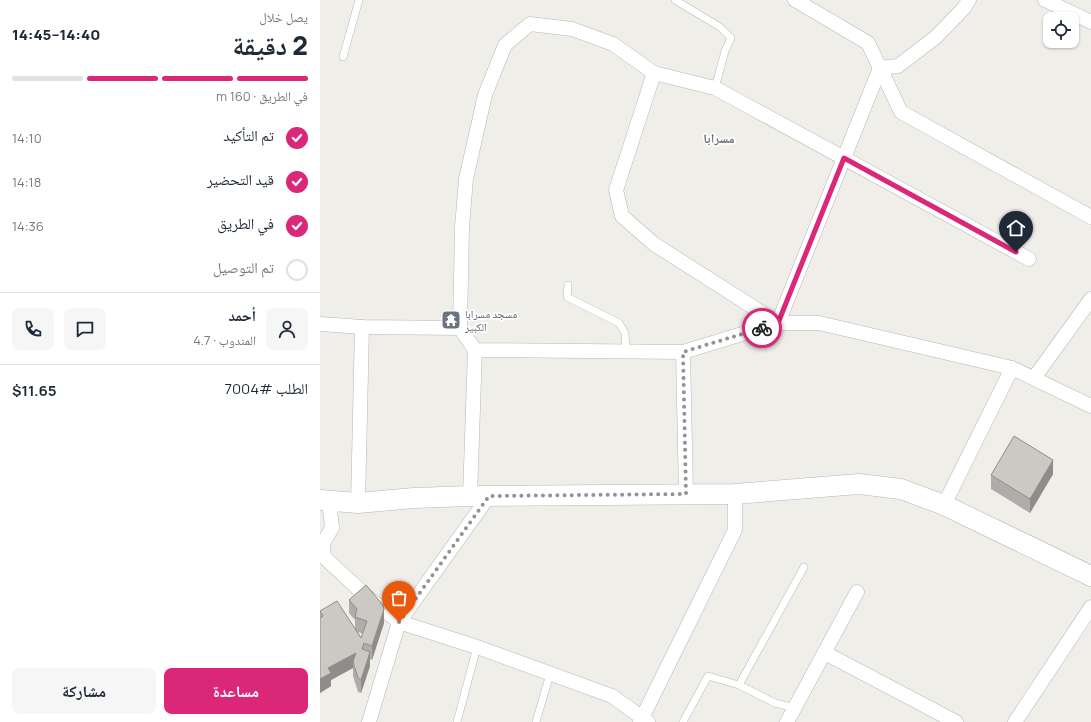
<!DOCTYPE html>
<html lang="ar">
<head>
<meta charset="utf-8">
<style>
  body { margin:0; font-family:Manrope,"Noto Naskh Arabic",sans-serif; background:#f6f6f7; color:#1f2937; direction:rtl; height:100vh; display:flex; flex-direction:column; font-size:15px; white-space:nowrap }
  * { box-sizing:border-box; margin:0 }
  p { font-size:13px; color:#747a83 }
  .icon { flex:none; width:22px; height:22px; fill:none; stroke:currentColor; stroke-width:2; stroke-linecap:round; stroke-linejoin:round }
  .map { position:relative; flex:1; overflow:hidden; direction:ltr }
  .sheet { display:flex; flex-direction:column; background:#fff; width:320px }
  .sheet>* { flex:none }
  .buttons { position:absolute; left:723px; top:12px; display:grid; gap:8px }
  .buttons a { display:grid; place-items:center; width:36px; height:36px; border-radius:8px; background:#fff; box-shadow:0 1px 3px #0004; font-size:20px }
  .pin { position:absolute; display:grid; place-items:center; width:34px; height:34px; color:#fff; margin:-41px -17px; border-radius:50% 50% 50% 0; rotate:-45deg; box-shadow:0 0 4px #0007 }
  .pin .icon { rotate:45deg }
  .courier { position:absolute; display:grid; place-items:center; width:40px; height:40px; margin:-20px; border:3px solid #db2777; border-radius:50%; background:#fff; color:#222; box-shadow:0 1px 5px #0007 }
  .summary em { font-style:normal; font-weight:800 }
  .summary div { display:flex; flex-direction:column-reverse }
  .summary { display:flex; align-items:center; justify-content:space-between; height:68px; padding:0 12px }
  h1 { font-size:26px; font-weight:800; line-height:30px }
  .bar { display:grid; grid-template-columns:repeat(4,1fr); gap:6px 4px; align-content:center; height:48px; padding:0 12px }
  .bar i { height:5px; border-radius:3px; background:#e0e1e3 }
  .bar .on { background:#db2777 }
  .bar p { grid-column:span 4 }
  .line { display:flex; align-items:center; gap:10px; padding:0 12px; border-top:1px solid #e0e1e3 }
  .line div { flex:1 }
  .round { display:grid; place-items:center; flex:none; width:42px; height:42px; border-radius:8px; background:#f6f6f7 }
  ol { padding:0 12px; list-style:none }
  li { display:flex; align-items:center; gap:12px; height:44px }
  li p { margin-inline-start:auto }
  li .icon { padding:4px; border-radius:50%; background:#db2777; color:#fff; stroke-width:4 }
  li:last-child { color:#747a83 }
  li i { width:22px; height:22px; border:2px solid #e0e1e3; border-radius:50% }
  .button { display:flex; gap:8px; margin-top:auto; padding:8px 12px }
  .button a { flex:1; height:46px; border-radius:8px; background:#db2777; color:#fff; font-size:16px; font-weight:800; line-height:46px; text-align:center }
  .button a+a { background:#f6f6f7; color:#1f2937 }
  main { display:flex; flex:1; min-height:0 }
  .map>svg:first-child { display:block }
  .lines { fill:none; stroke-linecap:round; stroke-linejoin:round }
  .lane-casing { stroke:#b5b7bb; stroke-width:8 }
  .street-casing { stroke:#b5b7bb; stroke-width:15 }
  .secondary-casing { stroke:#b4b6ba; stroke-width:21 }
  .lane { stroke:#fff; stroke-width:7 }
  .street { stroke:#fff; stroke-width:14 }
  .secondary { stroke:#fff; stroke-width:20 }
  .wall { fill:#afada9; fill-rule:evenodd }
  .shaded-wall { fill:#8e8d89 }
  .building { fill:#cbc9c4; stroke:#8e8d89 }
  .done { stroke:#919394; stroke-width:4; stroke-dasharray:0 7.2 }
  .route { stroke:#db2777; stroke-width:5 }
  .labels { text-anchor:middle; stroke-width:3.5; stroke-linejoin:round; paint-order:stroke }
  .worship-label { font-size:11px; fill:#5b616d; stroke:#fff; text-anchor:start }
  .quarter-label { font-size:13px; font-weight:bold; fill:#707478; stroke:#fff }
</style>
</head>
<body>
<main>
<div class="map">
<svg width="771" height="722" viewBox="0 0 771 722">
  <rect width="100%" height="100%" fill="#efeee8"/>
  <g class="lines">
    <defs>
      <g id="lane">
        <polyline points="355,0 400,27 411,38 405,51 395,88"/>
        <polyline points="23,57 39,0"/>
        <polyline points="248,285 247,297 299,323 305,333 306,352"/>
        <polyline points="419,685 484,567"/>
        <polyline points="137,722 157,647"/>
        <polyline points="216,722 230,674"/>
        <polyline points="363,722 388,676 419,685 455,703 475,708"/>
      </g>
      <g id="street">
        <polyline points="475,0 548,43 581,112 771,217"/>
        <polyline points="725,0 771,22"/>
        <polyline points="334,73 296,190 302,216 334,244 458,323 560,68 578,66 616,37 644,8 649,0"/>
        <polyline points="0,324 42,327 140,328 155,350 363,352 458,323 499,323 692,368 771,406"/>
        <polyline points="140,328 142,227 146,179 165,95 185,45 210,24 252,29 293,44 334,73 395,88 709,259"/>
        <polyline points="363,352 366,494"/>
        <polyline points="714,378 771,299"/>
        <polyline points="150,496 155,350"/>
        <polyline points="9,500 12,528 3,543 4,557 46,596 79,622 157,647 292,696 328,722"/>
        <polyline points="38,503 42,327"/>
        <polyline points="624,505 692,368"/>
        <polyline points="505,653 636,722"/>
        <polyline points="49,722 79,622 169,496"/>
        <polyline points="320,722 415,530 415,494"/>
        <polyline points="467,722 537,592"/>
        <polyline points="695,722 771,607"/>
      </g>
      <polyline id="secondary" points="0,500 38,503 94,498 150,496 415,494 539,484 581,489 624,505 771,576"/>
    </defs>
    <use href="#lane" class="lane-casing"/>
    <use href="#street" class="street-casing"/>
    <use href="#secondary" class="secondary-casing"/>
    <use href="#lane" class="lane"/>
    <use href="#street" class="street"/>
    <use href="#secondary" class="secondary"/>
  </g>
  <g class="wall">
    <polygon points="733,474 710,513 671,489 671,475"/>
    <path d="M29,600L64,623L52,660L50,659V666L41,693L38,692L33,676V668L11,680V686L0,693V611L35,628V620L29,613ZM38,632L43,634L41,638Z"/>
  </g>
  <g class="shaded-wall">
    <polygon points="733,460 733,474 710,513 710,499"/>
    <polygon points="64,609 64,623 52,660 52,646"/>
    <polygon points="50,652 50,666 41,693 41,680"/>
    <polygon points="36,653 33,662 33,668 11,680 11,686 0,693 0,679 8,668"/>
  </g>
  <g class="building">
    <polygon points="694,436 733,460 710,499 671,475"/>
    <polygon points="46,585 63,605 64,609 52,646 44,643 42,649 50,652 41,680 38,678 33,662 36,653 8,668 11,673 0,679 0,618 3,616 0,611 17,601 41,638 47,621 35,617 37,609 29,600"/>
  </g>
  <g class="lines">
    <polyline class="done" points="79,622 169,496 366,494 363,352 442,328"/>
    <polyline class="route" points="442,328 458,323 524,158 696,252"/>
  </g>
  <defs>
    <symbol id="temple-square" viewBox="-11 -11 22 22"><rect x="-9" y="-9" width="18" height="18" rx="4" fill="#6b7280" stroke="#fff"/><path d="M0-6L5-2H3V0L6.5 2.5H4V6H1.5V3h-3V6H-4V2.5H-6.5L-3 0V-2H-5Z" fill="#fff"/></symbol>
  </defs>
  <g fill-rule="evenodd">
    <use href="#temple-square" x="120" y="309" width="22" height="22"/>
  </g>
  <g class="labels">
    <g class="worship-label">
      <text x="145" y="318">مسجد مسرابا<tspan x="145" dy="13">الكبير</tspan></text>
    </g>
    <g class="quarter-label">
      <text x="399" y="143">مسرابا</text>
    </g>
  </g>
</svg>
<div class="buttons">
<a><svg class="icon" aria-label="locate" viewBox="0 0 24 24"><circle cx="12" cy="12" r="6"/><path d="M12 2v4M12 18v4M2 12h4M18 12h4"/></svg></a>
</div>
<div class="pin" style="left:79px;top:622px;background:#ea580c"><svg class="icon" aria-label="bag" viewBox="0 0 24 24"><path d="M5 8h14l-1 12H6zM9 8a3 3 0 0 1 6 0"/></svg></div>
<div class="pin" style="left:696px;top:252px;background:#1f2937"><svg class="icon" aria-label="home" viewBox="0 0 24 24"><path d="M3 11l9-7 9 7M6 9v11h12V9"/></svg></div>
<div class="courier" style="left:442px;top:328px"><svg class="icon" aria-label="bike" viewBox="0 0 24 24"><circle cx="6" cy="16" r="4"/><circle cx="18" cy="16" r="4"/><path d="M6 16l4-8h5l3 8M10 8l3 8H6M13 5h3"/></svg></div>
</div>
<section class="sheet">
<div class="summary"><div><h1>2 دقيقة</h1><p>يصل خلال</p></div><em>14:40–14:45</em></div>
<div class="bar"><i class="on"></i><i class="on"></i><i class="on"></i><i></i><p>في الطريق · 160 m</p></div>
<ol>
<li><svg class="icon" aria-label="check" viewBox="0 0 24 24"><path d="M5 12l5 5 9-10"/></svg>تم التأكيد<p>14:10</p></li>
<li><svg class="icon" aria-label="check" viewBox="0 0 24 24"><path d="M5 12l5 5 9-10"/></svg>قيد التحضير<p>14:18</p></li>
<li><svg class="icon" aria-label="check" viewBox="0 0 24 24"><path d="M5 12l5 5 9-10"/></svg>في الطريق<p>14:36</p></li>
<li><i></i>تم التوصيل</li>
</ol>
<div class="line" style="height:72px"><a class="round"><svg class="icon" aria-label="person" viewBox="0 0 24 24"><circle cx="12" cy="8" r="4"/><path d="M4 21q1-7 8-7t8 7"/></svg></a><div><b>أحمد</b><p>المندوب · 4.7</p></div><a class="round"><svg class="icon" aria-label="chat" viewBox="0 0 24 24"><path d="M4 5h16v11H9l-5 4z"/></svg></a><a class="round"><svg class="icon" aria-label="phone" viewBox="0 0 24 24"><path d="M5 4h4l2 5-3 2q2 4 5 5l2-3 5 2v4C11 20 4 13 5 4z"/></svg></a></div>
<div class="line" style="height:52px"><div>الطلب #7004</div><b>$11.65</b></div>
<div class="button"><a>مساعدة</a><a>مشاركة</a></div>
</section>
</main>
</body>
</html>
